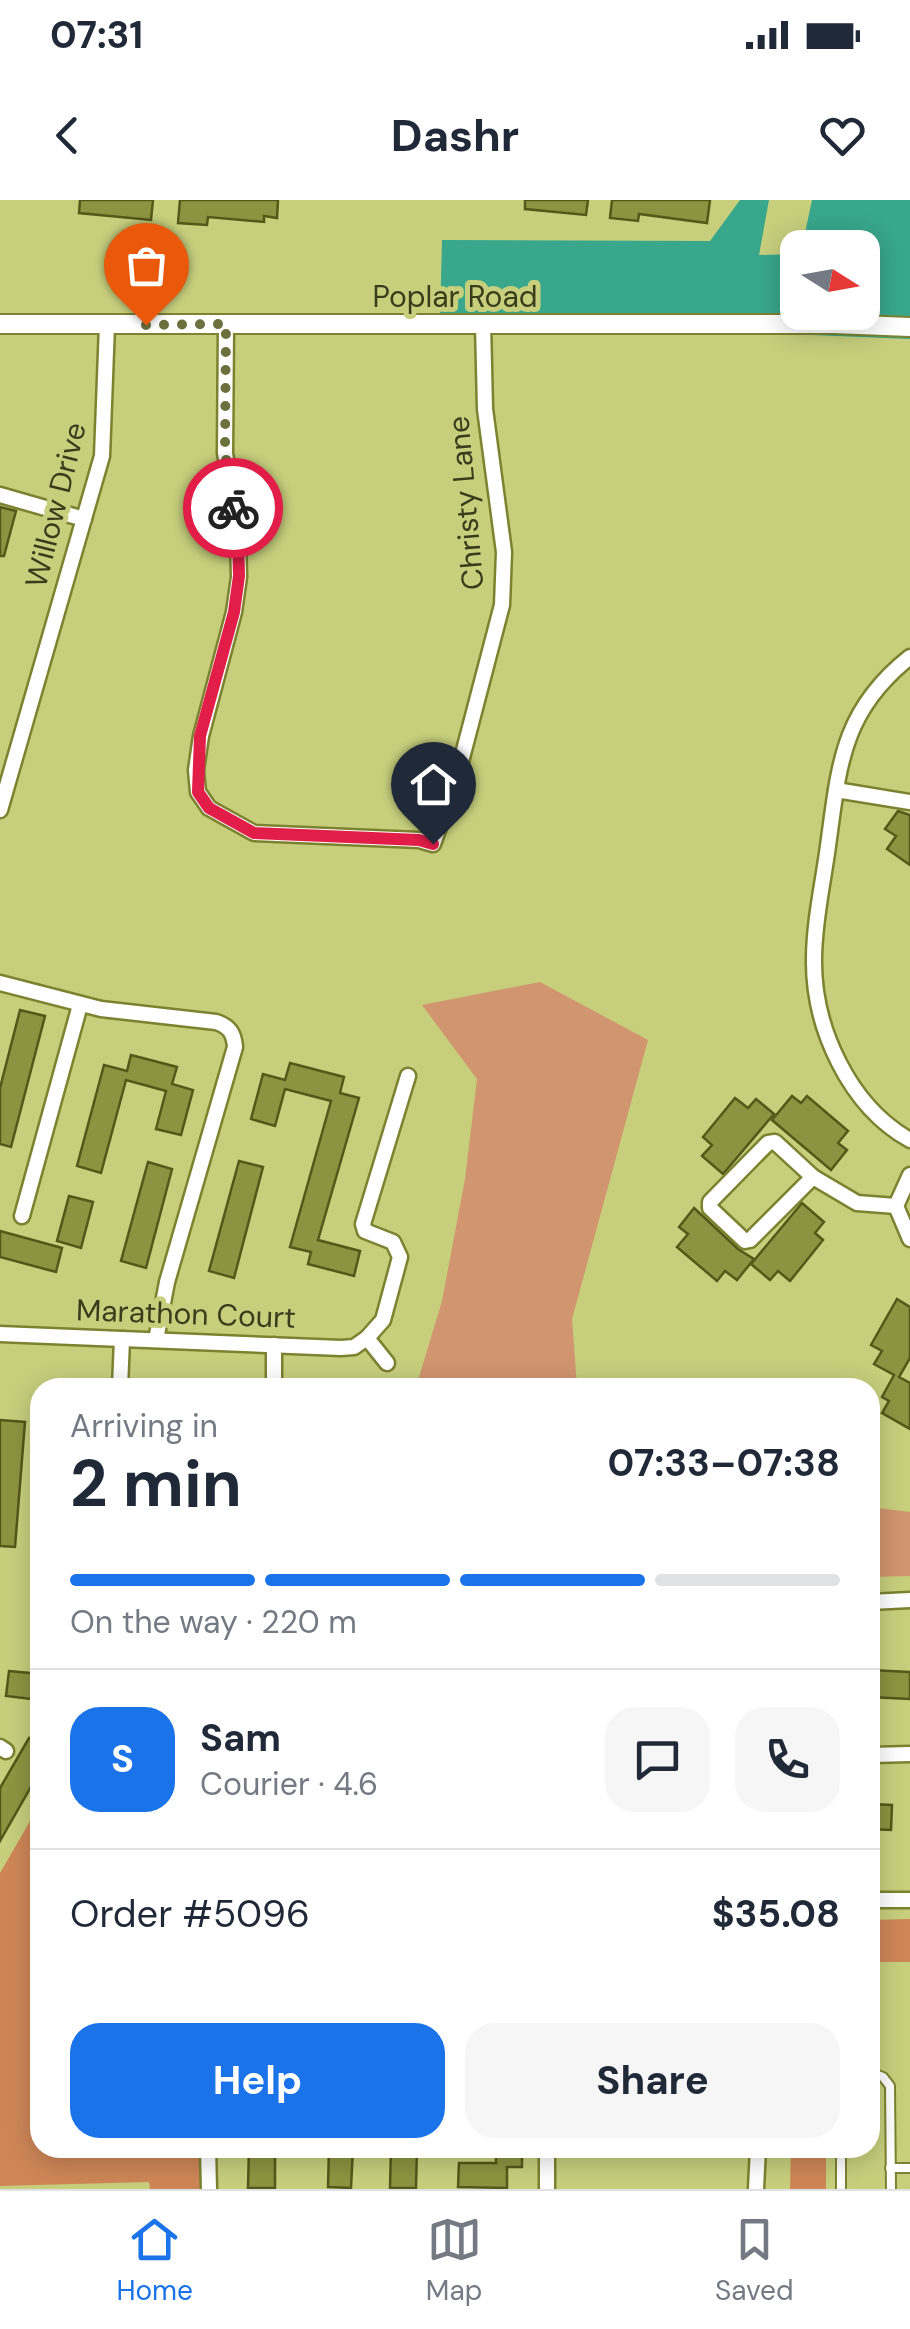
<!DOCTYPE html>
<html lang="en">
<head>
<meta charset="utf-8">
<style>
  body { margin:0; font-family:"DM Sans",sans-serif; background:#f6f6f7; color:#1f2937; height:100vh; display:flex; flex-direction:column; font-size:38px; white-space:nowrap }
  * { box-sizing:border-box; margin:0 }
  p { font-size:32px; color:#747a83 }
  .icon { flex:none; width:55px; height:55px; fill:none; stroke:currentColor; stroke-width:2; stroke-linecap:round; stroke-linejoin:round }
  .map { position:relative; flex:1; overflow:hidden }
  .drawer { position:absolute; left:30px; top:1178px; width:850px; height:780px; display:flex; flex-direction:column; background:#fff; border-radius:30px; box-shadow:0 5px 25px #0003 }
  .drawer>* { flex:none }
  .needle { width:65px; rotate:101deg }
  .tools { position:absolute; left:780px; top:30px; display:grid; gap:20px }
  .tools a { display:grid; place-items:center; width:100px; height:100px; border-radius:20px; background:#fff; box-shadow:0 5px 25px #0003; font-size:50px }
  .pin { position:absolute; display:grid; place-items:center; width:85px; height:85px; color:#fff; margin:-102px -42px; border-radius:50% 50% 50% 0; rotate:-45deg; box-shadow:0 0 10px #0007 }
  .pin .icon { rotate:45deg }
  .courier { position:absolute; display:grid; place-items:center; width:100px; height:100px; margin:-50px; border:8px solid #e11d48; border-radius:50%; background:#fff; color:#222; box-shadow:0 2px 12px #0007 }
  .head em { font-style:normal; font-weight:700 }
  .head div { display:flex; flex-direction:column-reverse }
  .head { display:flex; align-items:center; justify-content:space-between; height:170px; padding:0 40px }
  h1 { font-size:65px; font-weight:700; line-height:75px }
  .bar { display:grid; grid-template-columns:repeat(4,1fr); gap:15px 10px; align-content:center; height:120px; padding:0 40px }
  .bar i { height:12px; border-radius:8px; background:#e0e1e3 }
  .bar .active { background:#1a73e8 }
  .bar p { grid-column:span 4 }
  .line { display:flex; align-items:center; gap:25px; padding:0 40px; border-top:2px solid #e0e1e3 }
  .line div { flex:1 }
  .round { display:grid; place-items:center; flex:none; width:105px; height:105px; border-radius:30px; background:#f6f6f7 }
  .cta { display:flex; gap:20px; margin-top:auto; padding:20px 40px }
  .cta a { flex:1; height:115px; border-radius:30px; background:#1a73e8; color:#fff; font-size:40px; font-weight:700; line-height:115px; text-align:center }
  .cta a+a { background:#f6f6f7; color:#1f2937 }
  .status { display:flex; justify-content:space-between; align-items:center; height:70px; padding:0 50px; background:#fff; direction:ltr }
  .status svg { height:28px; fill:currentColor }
  header { display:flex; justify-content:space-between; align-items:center; height:130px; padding:0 40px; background:#fff; font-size:45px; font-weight:700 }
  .menu { display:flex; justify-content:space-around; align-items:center; height:140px; border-top:2px solid #e0e1e3; background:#fff; font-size:28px; color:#747a83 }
  .menu a { display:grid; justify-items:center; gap:5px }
  .menu .active { color:#1a73e8 }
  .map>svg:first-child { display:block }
  .green { fill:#d1956f }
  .forest { fill:#ce8657 }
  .water { fill:#38a78c }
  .building { fill:#8d9441; stroke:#545819; stroke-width:2.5 }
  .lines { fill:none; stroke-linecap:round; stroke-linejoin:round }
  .service-casing { stroke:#7c822f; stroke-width:12 }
  .minor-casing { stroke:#7c822f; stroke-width:19 }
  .tertiary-casing { stroke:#7c822f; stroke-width:22 }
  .service { stroke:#fff; stroke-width:8 }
  .minor { stroke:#fff; stroke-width:14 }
  .tertiary { stroke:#fff; stroke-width:18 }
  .done { stroke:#6b703d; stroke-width:10; stroke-dasharray:0 18 }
  .route { stroke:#e11d48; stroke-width:12 }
  .labels { text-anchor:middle; stroke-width:10; stroke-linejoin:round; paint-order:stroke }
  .street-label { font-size:30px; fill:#3a3d1b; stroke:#c7cf7d }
</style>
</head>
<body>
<div class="status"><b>07:31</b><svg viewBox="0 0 49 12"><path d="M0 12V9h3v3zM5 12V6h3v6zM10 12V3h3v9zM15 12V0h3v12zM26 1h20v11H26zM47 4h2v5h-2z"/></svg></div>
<header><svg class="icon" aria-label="back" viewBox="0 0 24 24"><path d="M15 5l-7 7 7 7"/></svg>Dashr<svg class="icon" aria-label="heart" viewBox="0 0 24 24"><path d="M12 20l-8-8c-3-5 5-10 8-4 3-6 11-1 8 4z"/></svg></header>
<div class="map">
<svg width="910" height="1989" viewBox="0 0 910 1989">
  <rect width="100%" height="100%" fill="#c7cf7d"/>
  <g class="green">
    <polygon points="540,782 648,840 572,1119 577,1187 416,1187 442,1101 465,979 477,879 422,805"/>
    <polygon points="870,1307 910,1312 910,1376 870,1377"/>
  </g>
  <g class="forest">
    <polygon points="40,1604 40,1948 199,1948 201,1989 150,1989 149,1982 0,1986 0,1673"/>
    <polygon points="910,1719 910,1762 870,1762 870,1720"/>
    <polygon points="791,1948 826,1948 826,1989 790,1989"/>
  </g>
  <polygon class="water" points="740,0 769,0 759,55 797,54 798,112 862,112 862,48 802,47 812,0 910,0 910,139 440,120 442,40 710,41"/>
  <g class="building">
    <polygon points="80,0 153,0 151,20 79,13"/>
    <polygon points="180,0 278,0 277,18 264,16 264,22 208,17 207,25 178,23"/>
    <polygon points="525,0 588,0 586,15 525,9"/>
    <polygon points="612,0 710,0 707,23 639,14 638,21 610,18"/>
    <polygon points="0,307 16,311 4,356 0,356"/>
    <polygon points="898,611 910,615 910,665 887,649 896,636 885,629"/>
    <polygon points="20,810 45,816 11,947 0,944 0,888"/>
    <polygon points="131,855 177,867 172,884 193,890 181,935 156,929 166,891 126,880 101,973 77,966 104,865 127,871"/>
    <polygon points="290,863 344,877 340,893 359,898 318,1040 360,1051 354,1076 308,1064 311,1052 290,1047 331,901 285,889 275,926 251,919 263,874 285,880"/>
    <polygon points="792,896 801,903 807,896 848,931 838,943 847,950 831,970 772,920"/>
    <polygon points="735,898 748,908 756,899 774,914 723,974 702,956 712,945 703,937"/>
    <polygon points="239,961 263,967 234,1078 209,1071"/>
    <polygon points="148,962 172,969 146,1068 121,1061"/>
    <polygon points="69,996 93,1002 81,1048 57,1041"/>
    <polygon points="802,1003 824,1022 815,1033 823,1040 790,1081 778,1071 770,1080 751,1064"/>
    <polygon points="694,1008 738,1049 754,1059 737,1080 725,1071 717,1081 677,1047 688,1034 679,1027"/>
    <polygon points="0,1031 62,1048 56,1072 0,1057"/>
    <polygon points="897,1099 910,1107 910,1158 899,1177 910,1183 910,1229 882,1213 889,1201 882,1197 894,1175 874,1164 882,1151 871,1145"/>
    <polygon points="0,1220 25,1222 15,1347 0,1346"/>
    <polygon points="870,1470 910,1472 910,1499 870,1497"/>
    <polygon points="9,1471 40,1474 40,1500 6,1496"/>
    <polygon points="29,1538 40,1545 40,1571 0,1641 0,1588"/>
    <polygon points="870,1604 892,1605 891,1630 870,1629"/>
    <polygon points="249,1948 275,1948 275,1988 248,1988"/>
    <polygon points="329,1948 353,1948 351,1988 328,1987"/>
    <polygon points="391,1948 417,1948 416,1988 390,1988"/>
    <polygon points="496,1948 522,1948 522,1967 507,1967 507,1988 458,1987 459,1963 496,1963"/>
  </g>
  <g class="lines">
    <defs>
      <g id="service">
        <polyline points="870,1872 883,1877 890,1886 891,1989"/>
        <polyline points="890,1968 910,1968"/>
        <polyline points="841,1989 841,1948"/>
      </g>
      <g id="minor">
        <polyline points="226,125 225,253 238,336 239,377 234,412 201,536 196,570 198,592 209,608 254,633 419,640 433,644 457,577 502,405 504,352 485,209 483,124"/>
        <polyline points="0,295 84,319"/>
        <path d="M910,457C839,513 839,570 827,653C822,688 814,724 814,759C813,827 849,906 910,940"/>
        <polyline points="836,590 910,602"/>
        <polyline points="0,610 102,256 107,125"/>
        <path d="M0,783L101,809L216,822C229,826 234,833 235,847L167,1082L156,1140"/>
        <polygon points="775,942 813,977 750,1040 745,1041 710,1008 710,1002 768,943"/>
        <polyline points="910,975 896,1006 910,1039"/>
        <polyline points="813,977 857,1003 896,1006"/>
        <polyline points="22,1016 80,805"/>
        <polyline points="0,1134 341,1148 354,1147 367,1138 383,1120 400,1057 393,1042 365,1031 363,1024 408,876"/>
        <polyline points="367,1138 387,1163"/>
        <polyline points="274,1145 274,1188"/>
        <polyline points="120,1188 122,1139"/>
        <polyline points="870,1402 910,1400"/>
        <polyline points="0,1547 6,1551"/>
        <polyline points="870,1555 910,1554"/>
        <polyline points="870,1700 910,1700"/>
        <polyline points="208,1948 209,1989"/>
        <polyline points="547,1948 547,1989"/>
        <polyline points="756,1989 758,1948"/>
      </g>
      <polyline id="tertiary" points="0,124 834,124 910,127"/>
    </defs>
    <use href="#service" class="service-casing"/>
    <use href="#minor" class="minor-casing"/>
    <use href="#tertiary" class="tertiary-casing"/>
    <use href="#service" class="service"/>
    <use href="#minor" class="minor"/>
    <use href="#tertiary" class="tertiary"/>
  </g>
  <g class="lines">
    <polyline class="done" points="146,125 226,124 225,252 233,308"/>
    <polyline class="route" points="233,308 238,336 239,376 234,412 200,536 198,592 209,608 254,633 419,640 433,644"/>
  </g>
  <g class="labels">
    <g class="street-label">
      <text x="455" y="107">Poplar Road</text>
      <text transform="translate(466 303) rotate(-95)" y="10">Christy Lane</text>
      <text transform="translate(56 305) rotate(-76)" y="10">Willow Drive</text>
      <text transform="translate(186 1114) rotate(2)" y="10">Marathon Court</text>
    </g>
  </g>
</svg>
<div class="tools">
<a><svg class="needle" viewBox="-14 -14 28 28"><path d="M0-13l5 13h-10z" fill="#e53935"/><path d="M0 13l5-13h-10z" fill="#747a83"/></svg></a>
</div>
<div class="pin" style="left:146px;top:125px;background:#ea580c"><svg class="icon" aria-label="bag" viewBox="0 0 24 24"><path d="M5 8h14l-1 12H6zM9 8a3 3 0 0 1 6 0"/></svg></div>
<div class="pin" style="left:433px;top:644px;background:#1f2937"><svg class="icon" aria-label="home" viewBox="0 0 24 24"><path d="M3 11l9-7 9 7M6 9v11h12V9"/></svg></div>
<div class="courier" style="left:233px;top:308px"><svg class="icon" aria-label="bike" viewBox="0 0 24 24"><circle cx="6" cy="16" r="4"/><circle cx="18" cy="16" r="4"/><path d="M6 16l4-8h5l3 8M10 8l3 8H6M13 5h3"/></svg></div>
<section class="drawer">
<div class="head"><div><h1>2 min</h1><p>Arriving in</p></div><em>07:33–07:38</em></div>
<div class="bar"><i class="active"></i><i class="active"></i><i class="active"></i><i></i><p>On the way · 220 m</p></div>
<div class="line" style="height:180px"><b class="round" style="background:#1a73e8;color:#fff">S</b><div><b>Sam</b><p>Courier · 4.6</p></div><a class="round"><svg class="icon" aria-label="chat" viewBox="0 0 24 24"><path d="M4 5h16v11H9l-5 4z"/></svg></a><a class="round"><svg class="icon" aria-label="phone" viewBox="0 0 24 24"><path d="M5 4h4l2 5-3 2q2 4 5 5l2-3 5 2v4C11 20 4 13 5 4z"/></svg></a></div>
<div class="line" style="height:130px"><div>Order #5096</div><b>$35.08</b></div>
<div class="cta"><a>Help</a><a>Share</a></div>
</section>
</div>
<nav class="menu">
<a class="active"><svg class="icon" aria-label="home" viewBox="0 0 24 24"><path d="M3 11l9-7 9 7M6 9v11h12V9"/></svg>Home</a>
<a><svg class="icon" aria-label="map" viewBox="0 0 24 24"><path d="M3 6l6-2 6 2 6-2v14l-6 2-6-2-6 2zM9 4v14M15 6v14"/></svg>Map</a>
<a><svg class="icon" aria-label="saved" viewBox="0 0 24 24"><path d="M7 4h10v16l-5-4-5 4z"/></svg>Saved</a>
</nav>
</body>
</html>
